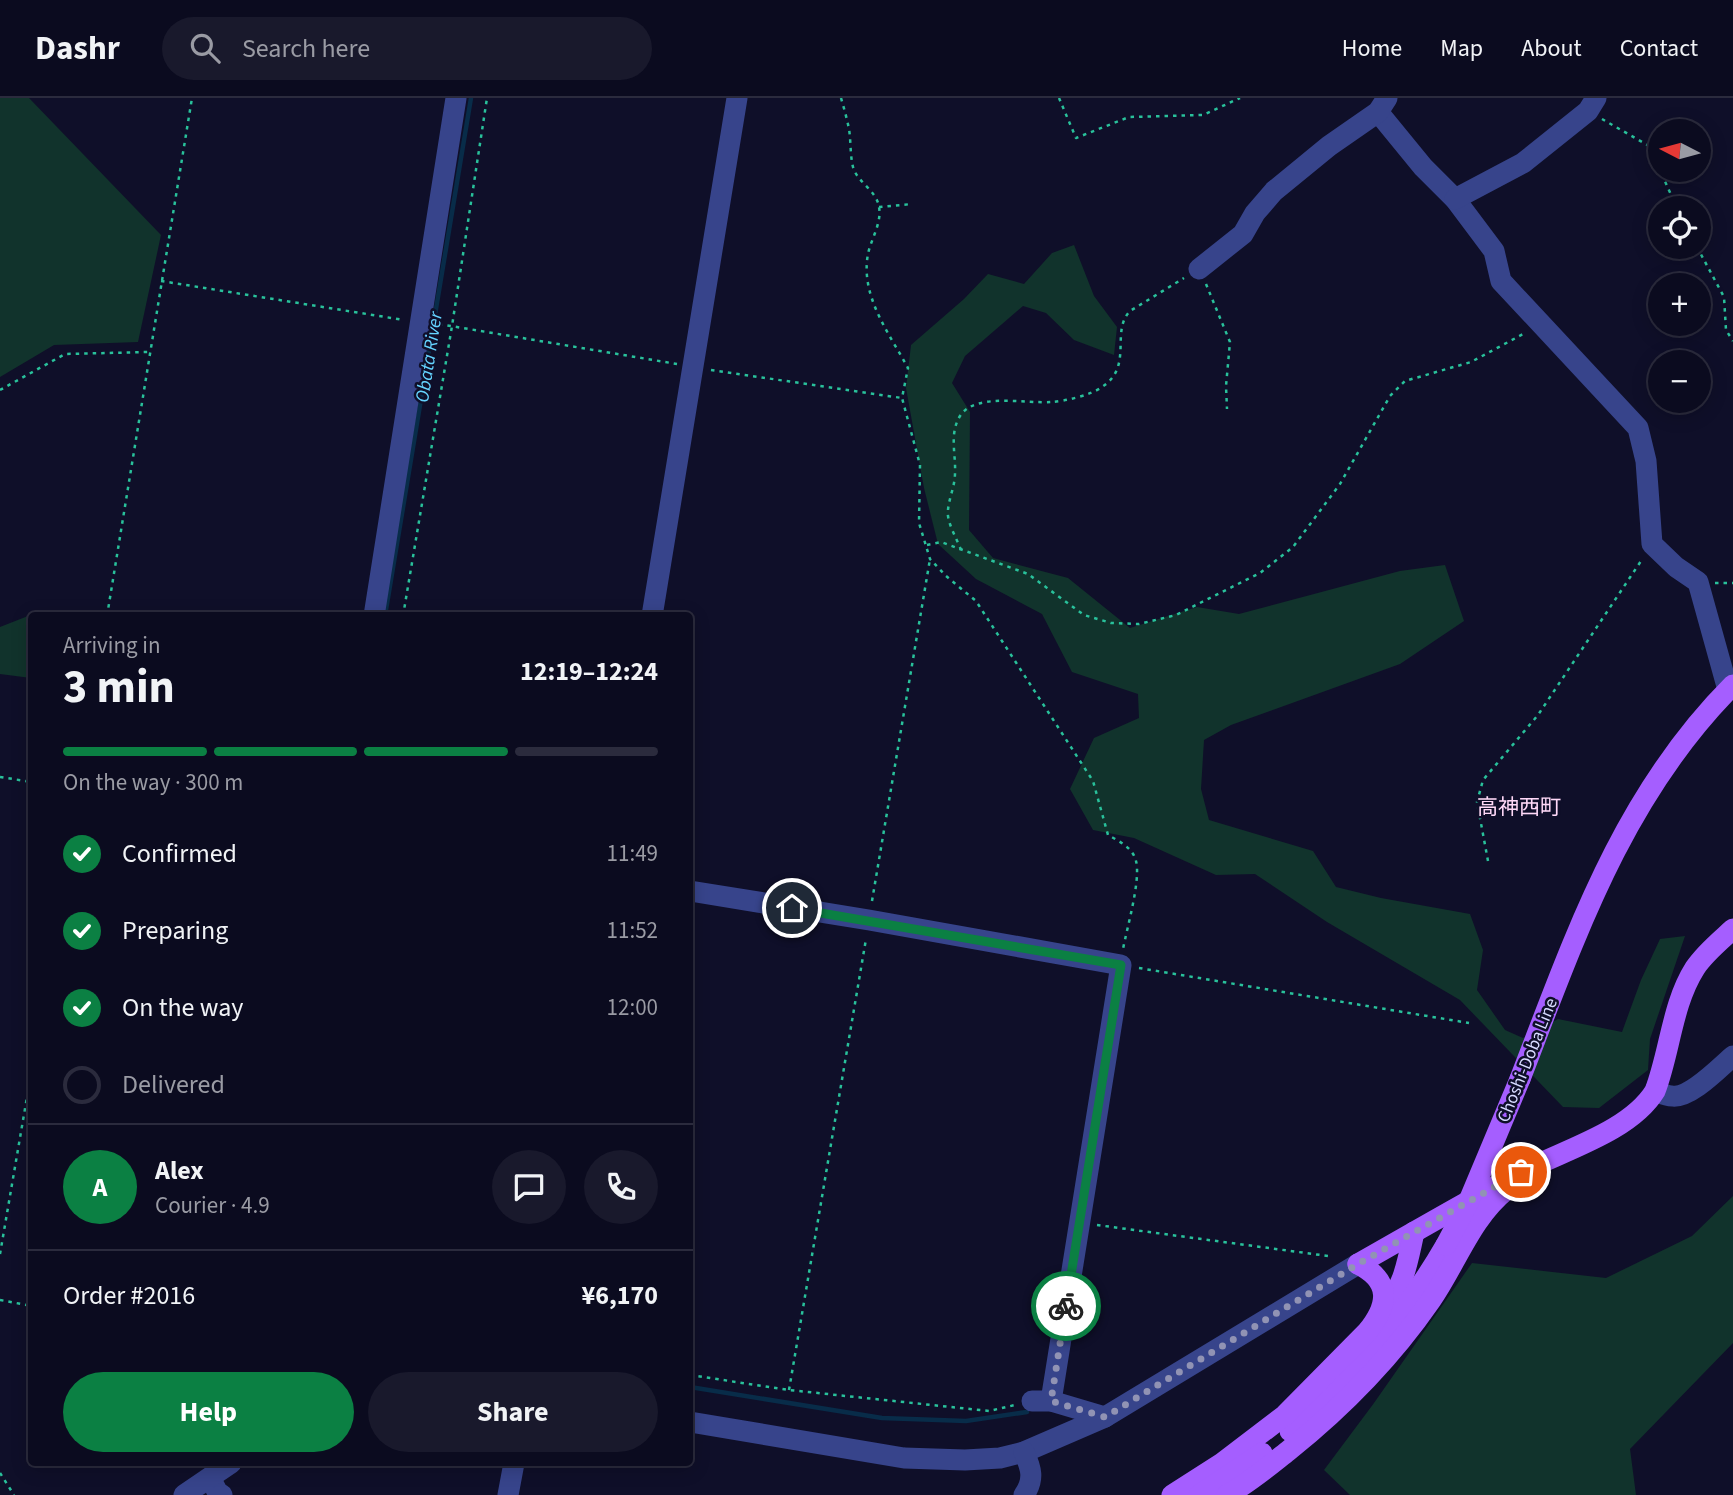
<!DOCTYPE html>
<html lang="en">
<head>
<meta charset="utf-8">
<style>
  body { margin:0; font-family:"Source Sans 3","Noto Sans JP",sans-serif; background:#19192c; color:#f1f3f6; height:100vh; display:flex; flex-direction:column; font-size:26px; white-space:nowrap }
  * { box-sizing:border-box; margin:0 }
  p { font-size:23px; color:#9a9ba4 }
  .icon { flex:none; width:38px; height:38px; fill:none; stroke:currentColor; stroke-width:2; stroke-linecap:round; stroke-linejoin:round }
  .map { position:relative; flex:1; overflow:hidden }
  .details { position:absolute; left:28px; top:514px; width:665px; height:854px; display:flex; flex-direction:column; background:#0b0b1f; border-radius:7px; box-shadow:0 4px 18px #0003,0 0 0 2px #2b2b3d }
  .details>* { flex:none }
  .needle { width:46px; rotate:276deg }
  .controls { position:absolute; left:1648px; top:21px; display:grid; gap:14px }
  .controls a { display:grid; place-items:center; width:63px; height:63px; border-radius:50%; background:#0b0b1f; box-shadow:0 4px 18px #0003,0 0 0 2px #2b2b3d; font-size:35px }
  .pin { position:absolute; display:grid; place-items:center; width:60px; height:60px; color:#fff; margin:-30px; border:4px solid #fff; border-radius:50%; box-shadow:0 2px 7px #0007 }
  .courier { position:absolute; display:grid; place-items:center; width:70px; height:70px; margin:-35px; border:5px solid #0b8043; border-radius:50%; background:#fff; color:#222; box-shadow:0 2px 9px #0007 }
  .overview em { font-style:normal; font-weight:700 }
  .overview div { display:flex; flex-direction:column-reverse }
  .overview { display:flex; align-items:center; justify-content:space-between; height:119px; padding:0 35px }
  h1 { font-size:46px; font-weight:700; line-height:52px }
  .bar { display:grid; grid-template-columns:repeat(4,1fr); gap:10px 7px; align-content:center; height:84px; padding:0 35px }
  .bar i { height:9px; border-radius:5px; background:#2b2b3d }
  .bar .selected { background:#0b8043 }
  .bar p { grid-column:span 4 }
  .line { display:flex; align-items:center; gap:18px; padding:0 35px; border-top:2px solid #2b2b3d }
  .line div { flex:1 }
  .round { display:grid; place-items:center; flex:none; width:74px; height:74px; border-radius:37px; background:#19192c }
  ol { padding:0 35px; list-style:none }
  li { display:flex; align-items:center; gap:21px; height:77px }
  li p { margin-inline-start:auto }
  li .icon { padding:7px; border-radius:50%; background:#0b8043; color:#fff; stroke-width:4 }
  li:last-child { color:#9a9ba4 }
  li i { width:38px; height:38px; border:4px solid #2b2b3d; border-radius:50% }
  .action { display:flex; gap:14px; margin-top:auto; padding:14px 35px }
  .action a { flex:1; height:80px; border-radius:42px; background:#0b8043; color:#fff; font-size:28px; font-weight:700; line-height:80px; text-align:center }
  .action a+a { background:#19192c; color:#f1f3f6 }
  header { display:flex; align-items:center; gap:42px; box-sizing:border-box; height:98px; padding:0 35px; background:#0b0b1f; border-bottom:2px solid #2b2b3d }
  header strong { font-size:33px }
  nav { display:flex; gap:38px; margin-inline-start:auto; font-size:24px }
  .search { width:490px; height:63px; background:#19192c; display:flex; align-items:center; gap:18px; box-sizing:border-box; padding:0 24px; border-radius:38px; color:#9a9ba4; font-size:26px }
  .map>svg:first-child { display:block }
  .green { fill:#11332c }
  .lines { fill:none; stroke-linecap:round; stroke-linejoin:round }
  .stream { stroke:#082c49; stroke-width:4.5 }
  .path { stroke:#29c19b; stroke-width:2.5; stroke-dasharray:3.5 5; stroke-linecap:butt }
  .minor { stroke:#37448b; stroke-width:21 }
  .major { stroke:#a55eff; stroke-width:21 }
  .major-bridge { stroke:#a55eff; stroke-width:21 }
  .done { stroke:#9193b4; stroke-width:7; stroke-dasharray:0 12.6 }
  .route { stroke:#0b8043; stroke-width:9 }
  .labels { text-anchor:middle; stroke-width:5; stroke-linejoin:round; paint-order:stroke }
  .street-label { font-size:18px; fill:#d7daff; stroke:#0f0f29 }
  .water-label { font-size:19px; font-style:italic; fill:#65d4ff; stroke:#0f0f29 }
  .quarter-label { font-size:21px; fill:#ffd9f8; stroke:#0f0f29 }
</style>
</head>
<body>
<header>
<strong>Dashr</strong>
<div class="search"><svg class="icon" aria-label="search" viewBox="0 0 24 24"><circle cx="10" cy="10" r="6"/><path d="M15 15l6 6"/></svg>Search here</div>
<nav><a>Home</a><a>Map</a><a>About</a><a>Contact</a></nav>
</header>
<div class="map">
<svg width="1733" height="1397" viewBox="0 0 1733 1397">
  <rect width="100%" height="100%" fill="#0f0f29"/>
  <g class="green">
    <polygon points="0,0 29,0 161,137 138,244 54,247 0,279"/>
    <polygon points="1074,147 1094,198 1117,229 1114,257 1074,242 1046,215 1023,208 965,258 952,285 970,314 969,432 993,460 1068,480 1130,530 1197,509 1239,516 1400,473 1445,467 1464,523 1400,566 1231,627 1204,642 1201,691 1209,722 1313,753 1336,789 1381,800 1470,816 1483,852 1477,892 1505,932 1523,940 1558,921 1622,934 1641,882 1660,841 1685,838 1650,941 1648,972 1599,1010 1563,1009 1460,902 1327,824 1255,776 1216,777 1134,740 1093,732 1070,691 1094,640 1139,620 1138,596 1072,574 1042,516 976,481 938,446 924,390 906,290 911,247 964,201 988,176 1024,186 1052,155"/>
    <polygon points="63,516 68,518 32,518 31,580 0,576 0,529 28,518"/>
    <polygon points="1733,1098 1733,1245 1630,1351 1636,1397 1350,1397 1324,1372 1374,1305 1472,1165 1606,1180 1692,1138"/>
  </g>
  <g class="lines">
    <g class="stream">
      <polyline points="385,518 471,0"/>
      <polyline points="690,1289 882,1320 966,1323 1027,1314"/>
    </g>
    <g class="path">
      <path d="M841,0C844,10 847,21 849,31C851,43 850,57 853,69C857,84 877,93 879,109C882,125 871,141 868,156C860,198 889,235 908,270L902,300L920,367L919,425L930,461L946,478L976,503L1093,683L1108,737C1119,743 1133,750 1136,763C1141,782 1127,830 1123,851"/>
      <polyline points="1059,0 1076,40 1129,19 1203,17 1240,0"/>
      <polyline points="1602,21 1649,48 1677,110"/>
      <polyline points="879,109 912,106"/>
      <polyline points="1697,149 1724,199 1726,232 1733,243"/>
      <polyline points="161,183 404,222"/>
      <polyline points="1206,186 1230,244 1226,288 1227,311"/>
      <polyline points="439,226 677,266"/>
      <polyline points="711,272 902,300"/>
      <polyline points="0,292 65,256 148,254"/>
      <polyline points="927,447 941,444 1028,476 1084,517 1111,525 1139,526 1176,517 1260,475 1293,449 1340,386 1390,298 1405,283 1471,264 1525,235"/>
      <path d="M961,452C957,441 946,423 948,412C949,400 955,388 955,375C956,356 949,336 960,318C975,294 1027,306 1051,304C1066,303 1091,297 1102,289C1134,268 1110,234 1130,213L1184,180"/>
      <polyline points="1715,485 1733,485"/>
      <polyline points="107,518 192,0"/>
      <polyline points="403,518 452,228 487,0"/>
      <polyline points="0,679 32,684"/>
      <polyline points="1488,763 1477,704 1483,682 1538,617 1643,460"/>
      <polyline points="872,803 930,461"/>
      <polyline points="1139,870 1469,925"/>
      <polyline points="1097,1127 1328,1158 1332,1160"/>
      <polyline points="0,1156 32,970"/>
      <polyline points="0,1202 32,1208"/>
      <polyline points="690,1277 789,1292 989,1313 1015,1307"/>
      <polyline points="789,1292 866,841"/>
      <polyline points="0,1375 14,1397"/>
    </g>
    <g class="minor">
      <polyline points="1378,14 1423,69 1455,101 1494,153 1501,183 1638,330 1646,363 1652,446 1676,469 1698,484 1728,592"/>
      <polyline points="1455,101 1523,65 1588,13 1596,0"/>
      <polyline points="1199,171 1243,136 1255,115 1274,93 1329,48 1378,14 1387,0"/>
      <polyline points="374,518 456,0"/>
      <polyline points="652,518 737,0"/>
      <polyline points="690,793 869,822 1121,867 1051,1303"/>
      <path d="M1655,993C1660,995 1666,998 1672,998C1690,1001 1720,969 1733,958"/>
      <polyline points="1032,1303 1051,1303 1105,1319"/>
      <polyline points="690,1324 904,1360 965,1362 1000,1360 1024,1354 1105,1319 1358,1166"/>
      <path d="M1024,1354C1031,1370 1035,1381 1024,1397"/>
      <polyline points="210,1380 218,1395 222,1397"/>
      <polyline points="184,1397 231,1365"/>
      <polyline points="508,1397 514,1365"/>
    </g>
    <g class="major">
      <path d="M1520,981C1575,839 1622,698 1733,587"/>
      <path d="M1358,1166C1411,1136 1464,1105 1518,1076C1560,1053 1629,1035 1655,993C1670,954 1672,906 1695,870C1705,855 1720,843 1733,831"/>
      <path d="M1380,1218C1403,1191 1407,1168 1414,1134"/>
      <path d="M1290,1333C1351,1280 1405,1218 1446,1147"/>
      <path d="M1172,1397L1222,1365L1285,1317L1367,1234C1389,1207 1392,1183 1358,1166"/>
      <polyline points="1199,1397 1262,1355"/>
      <path d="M1227,1397C1249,1385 1269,1368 1288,1353C1343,1309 1391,1260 1431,1202C1456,1166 1471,1120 1506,1092"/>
    </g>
    <polyline class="major-bridge" points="1446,1147 1468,1105 1520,981"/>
  </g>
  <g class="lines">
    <polyline class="done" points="1066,1208 1051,1303 1105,1319 1358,1166 1521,1074"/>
    <polyline class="route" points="792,810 1121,867 1066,1208"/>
  </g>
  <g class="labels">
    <g class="street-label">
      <text transform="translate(1527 962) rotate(-68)" y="6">Choshi-Doba Line</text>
    </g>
    <g class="water-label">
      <text transform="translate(428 259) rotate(-81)" y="7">Obata River</text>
    </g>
    <g class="quarter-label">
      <text x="1519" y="716">高神西町</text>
    </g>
  </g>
</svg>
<div class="controls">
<a><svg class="needle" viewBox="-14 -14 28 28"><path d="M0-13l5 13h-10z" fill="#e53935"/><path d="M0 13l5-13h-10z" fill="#9a9ba4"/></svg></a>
<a><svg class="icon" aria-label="locate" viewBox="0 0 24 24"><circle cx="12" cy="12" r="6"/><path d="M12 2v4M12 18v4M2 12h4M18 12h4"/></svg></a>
<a>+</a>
<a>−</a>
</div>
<div class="pin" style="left:1521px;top:1074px;background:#ea580c"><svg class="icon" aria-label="bag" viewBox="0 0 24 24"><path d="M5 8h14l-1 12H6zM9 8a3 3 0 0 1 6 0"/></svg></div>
<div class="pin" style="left:792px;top:810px;background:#1f2937"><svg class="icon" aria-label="home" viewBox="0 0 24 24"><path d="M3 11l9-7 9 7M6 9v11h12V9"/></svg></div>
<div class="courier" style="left:1066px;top:1208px"><svg class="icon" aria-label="bike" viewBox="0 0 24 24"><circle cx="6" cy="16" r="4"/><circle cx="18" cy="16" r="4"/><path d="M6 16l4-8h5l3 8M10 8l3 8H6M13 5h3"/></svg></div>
<section class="details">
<div class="overview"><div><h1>3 min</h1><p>Arriving in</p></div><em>12:19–12:24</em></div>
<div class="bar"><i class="selected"></i><i class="selected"></i><i class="selected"></i><i></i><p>On the way · 300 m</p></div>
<ol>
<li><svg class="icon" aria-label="check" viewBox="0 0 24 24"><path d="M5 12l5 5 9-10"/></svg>Confirmed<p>11:49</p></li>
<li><svg class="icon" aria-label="check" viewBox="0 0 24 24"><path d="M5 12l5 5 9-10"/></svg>Preparing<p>11:52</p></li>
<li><svg class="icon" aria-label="check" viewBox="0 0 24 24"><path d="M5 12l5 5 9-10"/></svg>On the way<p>12:00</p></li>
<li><i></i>Delivered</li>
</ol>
<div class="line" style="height:126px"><b class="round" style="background:#0b8043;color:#fff">A</b><div><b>Alex</b><p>Courier · 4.9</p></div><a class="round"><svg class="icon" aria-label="chat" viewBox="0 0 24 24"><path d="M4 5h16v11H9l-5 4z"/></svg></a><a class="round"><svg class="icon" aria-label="phone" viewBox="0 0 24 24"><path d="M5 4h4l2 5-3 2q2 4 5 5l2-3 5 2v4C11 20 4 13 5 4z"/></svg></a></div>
<div class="line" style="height:91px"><div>Order #2016</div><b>¥6,170</b></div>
<div class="action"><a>Help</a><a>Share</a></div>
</section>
</div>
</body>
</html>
